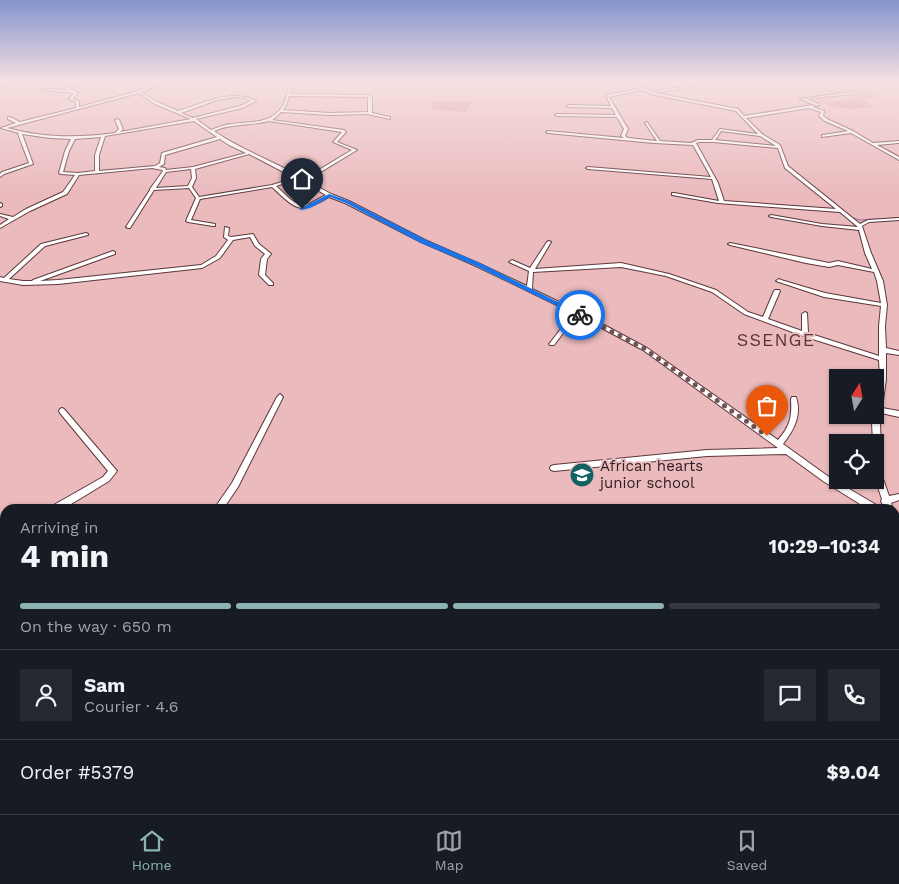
<!DOCTYPE html>
<html lang="en">
<head>
<meta charset="utf-8">
<style>
  body { margin:0; font-family:"Work Sans",sans-serif; background:#242831; color:#f1f3f6; height:100vh; display:flex; flex-direction:column; font-size:19px; white-space:nowrap }
  * { box-sizing:border-box; margin:0 }
  p { font-size:16px; color:#9ea1a6 }
  .icon { flex:none; width:28px; height:28px; fill:none; stroke:currentColor; stroke-width:2; stroke-linecap:round; stroke-linejoin:round }
  .map { position:relative; flex:1; overflow:hidden }
  .sheet { position:absolute; left:0px; top:504px; width:900px; height:311px; display:flex; flex-direction:column; background:#171b24; border-radius:15px 15px 0 0; box-shadow:0 1px 4px #0004 }
  .sheet>* { flex:none }
  .needle { width:32px; rotate:11deg }
  .controls { position:absolute; left:829px; top:369px; display:grid; gap:10px }
  .controls a { display:grid; place-items:center; width:55px; height:55px; border-radius:0px; background:#171b24; box-shadow:0 1px 4px #0004; font-size:25px }
  .pin { position:absolute; display:grid; place-items:center; width:42px; height:42px; color:#fff; margin:-51px -21px; border-radius:50% 50% 50% 0; rotate:-45deg; box-shadow:0 0 5px #0007 }
  .pin .icon { rotate:45deg }
  .courier { position:absolute; display:grid; place-items:center; width:50px; height:50px; margin:-25px; border:4px solid #1a73e8; border-radius:50%; background:#fff; color:#222; box-shadow:0 1px 6px #0007 }
  .summary em { font-style:normal; font-weight:700 }
  .summary div { display:flex; flex-direction:column-reverse }
  .summary { display:flex; align-items:center; justify-content:space-between; height:85px; padding:0 20px }
  h1 { font-size:32px; font-weight:700; line-height:38px }
  .bar { display:grid; grid-template-columns:repeat(4,1fr); gap:8px 5px; align-content:center; height:60px; padding:0 20px }
  .bar i { height:6px; border-radius:4px; background:#363941 }
  .bar .on { background:#8cb2b2 }
  .bar p { grid-column:span 4 }
  .line { display:flex; align-items:center; gap:12px; padding:0 20px; border-top:1px solid #363941 }
  .line div { flex:1 }
  .round { display:grid; place-items:center; flex:none; width:52px; height:52px; border-radius:0px; background:#242831 }
  .tabs { display:flex; justify-content:space-around; align-items:center; height:70px; border-top:1px solid #363941; background:#171b24; font-size:14px; color:#9ea1a6 }
  .tabs a { display:grid; justify-items:center; gap:2px }
  .tabs .on { color:#8cb2b2 }
  .map>svg:first-child { display:block }
  .green { fill:#d99198 }
  .lines { fill:none; stroke-linecap:round; stroke-linejoin:round }
  .stream { stroke:#8f65a5; stroke-width:1 }
  .minor-casing { stroke:#5d373b; stroke-width:2 }
  .minor { fill:#fff; fill-rule:evenodd }
  .route { fill:#1a73e8 }
  .done { stroke:#705356; stroke-width:5; stroke-dasharray:0 9 }
  .labels { text-anchor:middle; stroke-width:4; stroke-linejoin:round; paint-order:stroke }
  .poi-label { font-size:15px; fill:#2e1c1e; stroke:#eababd; text-anchor:start }
  .quarter-label { font-size:18px; letter-spacing:1px; fill:#5b3438; stroke:#eababd }
</style>
</head>
<body>
<div class="map">
<svg width="899" height="814" viewBox="0 0 899 814">
  <rect width="100%" height="100%" fill="#eababd"/>
  <g class="green">
    <path d="M856,91L867,92L883,98L872,95L876,98L861,99L869,102L866,103L876,107C859,108 838,112 822,102L860,99L850,95H858Z"/>
    <polygon points="439,101 471,102 466,112 431,109 433,103"/>
  </g>
  <g class="lines">
    <g class="stream">
      <polyline points="850,217 860,220 875,219"/>
      <polyline points="877,219 898,218"/>
      <polyline points="858,229 861,239"/>
      <polyline points="862,241 865,254"/>
    </g>
    <defs>
      <g id="minor">
        <polygon points="16,81 21,81 0,88 0,86"/>
        <path d="M52,81L75,82L76,84L81,81H85L69,89L78,92L73,99L79,101V107L138,91L163,81H168L141,92L157,102L178,111C203,104 231,88 256,101L242,108L196,119L211,130C218,127 224,125 231,124C249,121 270,125 282,107C287,99 287,90 290,81H293L290,94L369,95L372,97V113L390,117V119L367,114L330,115L281,112L277,116L272,120L344,130L346,132L337,142L357,150L319,173L304,179L331,194L349,201L425,240L480,264L527,286L529,271L509,262L512,260L514,261L530,268L547,242L549,241L551,242L535,269L621,263L669,274L716,290L748,312L763,317L774,291L775,290H779L780,291L768,319L802,331V314L805,312L807,313L808,333L879,356V326L881,306L824,297L776,281L779,279L781,280L825,293L881,303L877,281L874,272L838,265L829,267L806,263L730,245L728,244L730,243L829,263L838,261L872,269L865,253L859,230L822,226L771,217L769,216L771,215L822,224L858,227L840,212L718,203L672,195V193H674L719,201L712,179L588,169L586,168L588,167L711,177L693,145L654,143L548,133L546,132L548,131L624,138L621,136L624,129L617,117L557,116L555,115L557,114L616,115L612,108L569,107L567,106L569,105L611,106L606,95L639,89L632,86L633,84L647,81H655L636,85L653,92L711,81H720L655,93L738,109L744,116L813,105L815,106L813,107L824,111L823,116L827,119L853,131L873,143L899,141V143L877,145L899,157V160L851,133L822,137V135H823L848,131L825,121L819,116L821,112L809,108L746,118L762,134L780,145L788,166L860,224L868,220L899,218V220L869,222L862,226L871,253L883,281L887,305L885,326L886,348L899,351V355L886,353V379L882,408L899,411V417L881,413L880,423L882,476L889,496L899,494V500L891,503L893,509H885L881,501L882,499L875,479V442H873L872,423L874,415H875V408L880,379L879,360L803,336L744,314L712,292L666,276L621,267L533,272L532,289L578,311L647,348L778,440C790,426 792,418 791,399L792,397H796C802,415 794,430 783,444L829,477L878,506L879,509H868L823,481L786,454L707,456L554,471L551,470L550,468L551,466L554,465L707,450L778,448L643,350L577,315L554,345H550L549,344L550,343L573,313L476,266L421,242L345,203L329,197C299,215 297,210 272,187L200,199L191,220L215,224V226H213L188,222L186,221L196,198L189,188L154,190L130,228H128L126,227L150,190V189L163,171L162,170L152,168L79,175L67,194L30,211L0,228V225L9,219L0,216V214L13,217L26,209L63,192L75,175L61,174L59,173L65,151L71,139L50,138L22,134L33,164L4,174L0,177V174L2,172L29,163L18,134L19,133L1,128L16,123L8,119V117H10L20,122L76,108V102L69,99L74,93L43,90L45,89L66,90V88L76,84H56ZM642,90L655,95L736,111L758,134L720,129L712,140H698L691,143L660,141L647,122L645,123L657,141L628,138L625,136L628,129L609,97ZM139,93L155,104L191,119L120,132L123,129L119,120L117,119L115,120L119,129L115,133C77,138 44,138 7,128ZM289,96L367,97H368V112L330,113L283,110L286,105ZM236,97L245,98L251,101L240,106L193,118L181,113L217,100ZM194,121L217,137L162,153L160,163L155,166L99,171V155L105,136ZM269,121L342,132L333,142L352,150L317,171L301,177C272,161 240,149 214,131C231,123 250,126 269,121ZM721,131L760,136L776,146L715,140ZM101,137L95,155V171L78,173L63,172L69,151L75,139ZM220,139L229,145L246,153L193,167L166,170L165,168L159,167L164,164L165,155ZM699,142H713L778,148L785,168L836,209L724,201L718,183L696,143ZM249,154L295,178L272,185L199,197L192,187L196,178L195,169ZM191,169L192,178L188,186L156,188L166,172ZM298,179L299,180L326,195L309,204L300,206L290,199L276,186Z"/>
        <polygon points="851,90 854,91 851,94 806,99 819,104 818,106 800,99 850,92"/>
        <polygon points="0,203 2,204 2,206 0,207"/>
        <polygon points="225,227 229,228 228,236 231,237 253,234 259,244 270,253 271,254 267,259 265,275 273,283 273,285 269,285 259,275 261,259 265,254 255,246 250,237 233,240 220,258 202,268 58,284 23,285 0,281 0,277 4,278 41,244 86,233 88,234 88,235 45,246 9,279 23,281 32,281 33,280 113,251 115,252 115,254 40,281 58,280 201,265 216,256 228,240 224,237"/>
        <polygon points="280,394 283,397 238,487 223,509 214,509 232,483 277,397"/>
        <polygon points="62,408 64,409 117,471 109,481 63,509 51,509 52,506 103,477 108,471 60,413 59,411 60,409"/>
        <polygon points="895,514 899,516 899,526 895,524"/>
        <polygon points="5,535 5,544 0,546 0,537"/>
        <polygon points="895,611 899,612 899,622 895,621"/>
        <polygon points="0,636 3,638 5,641 5,656 2,654 0,651"/>
        <polygon points="5,661 5,673 0,676 0,664"/>
        <polygon points="895,744 899,745 899,757 895,756"/>
      </g>
    </defs>
    <use href="#minor" class="minor-casing"/>
    <use href="#minor" class="minor"/>
  </g>
  <linearGradient id="sky" x2="0" y2="1"><stop stop-color="#8494cd"/><stop offset="0.42" stop-color="#f6e0e1"/><stop offset="1" stop-color="#f6e0e1" stop-opacity="0"/></linearGradient>
  <rect width="899" height="195" fill="url(#sky)"/>
  <polygon class="route" points="329,194 349,201 426,240 480,263 584,315 578,316 476,266 421,243 346,203 330,197 310,208 302,210 299,209"/>
  <g class="lines">
    <polyline class="done" points="580,315 645,349 767,436"/>
  </g>
  <defs>
    <symbol id="school-disc" viewBox="-11 -11 22 22"><circle r="9.5" fill="#116260" stroke="#eababd"/><path d="M0-5L7-2L0 1L-7-2ZM-4 1L0 2.5L4 1V4Q0 6-4 4Z" fill="#fff"/></symbol>
  </defs>
  <g fill-rule="evenodd">
    <use href="#school-disc" x="568" y="461" width="28" height="28"/>
  </g>
  <g class="labels">
    <g class="poi-label">
      <text x="600" y="471">African hearts<tspan x="600" dy="17">junior school</tspan></text>
    </g>
    <g class="quarter-label">
      <text x="776" y="346">SSENGE</text>
    </g>
  </g>
</svg>
<div class="controls">
<a><svg class="needle" viewBox="-14 -14 28 28"><path d="M0-13l5 13h-10z" fill="#e53935"/><path d="M0 13l5-13h-10z" fill="#9ea1a6"/></svg></a>
<a><svg class="icon" aria-label="locate" viewBox="0 0 24 24"><circle cx="12" cy="12" r="6"/><path d="M12 2v4M12 18v4M2 12h4M18 12h4"/></svg></a>
</div>
<div class="pin" style="left:767px;top:436px;background:#ea580c"><svg class="icon" aria-label="bag" viewBox="0 0 24 24"><path d="M5 8h14l-1 12H6zM9 8a3 3 0 0 1 6 0"/></svg></div>
<div class="pin" style="left:302px;top:209px;background:#1f2937"><svg class="icon" aria-label="home" viewBox="0 0 24 24"><path d="M3 11l9-7 9 7M6 9v11h12V9"/></svg></div>
<div class="courier" style="left:580px;top:315px"><svg class="icon" aria-label="bike" viewBox="0 0 24 24"><circle cx="6" cy="16" r="4"/><circle cx="18" cy="16" r="4"/><path d="M6 16l4-8h5l3 8M10 8l3 8H6M13 5h3"/></svg></div>
<section class="sheet">
<div class="summary"><div><h1>4 min</h1><p>Arriving in</p></div><em>10:29–10:34</em></div>
<div class="bar"><i class="on"></i><i class="on"></i><i class="on"></i><i></i><p>On the way · 650 m</p></div>
<div class="line" style="height:90px"><a class="round"><svg class="icon" aria-label="person" viewBox="0 0 24 24"><circle cx="12" cy="8" r="4"/><path d="M4 21q1-7 8-7t8 7"/></svg></a><div><b>Sam</b><p>Courier · 4.6</p></div><a class="round"><svg class="icon" aria-label="chat" viewBox="0 0 24 24"><path d="M4 5h16v11H9l-5 4z"/></svg></a><a class="round"><svg class="icon" aria-label="phone" viewBox="0 0 24 24"><path d="M5 4h4l2 5-3 2q2 4 5 5l2-3 5 2v4C11 20 4 13 5 4z"/></svg></a></div>
<div class="line" style="height:65px"><div>Order #5379</div><b>$9.04</b></div>
</section>
</div>
<nav class="tabs">
<a class="on"><svg class="icon" aria-label="home" viewBox="0 0 24 24"><path d="M3 11l9-7 9 7M6 9v11h12V9"/></svg>Home</a>
<a><svg class="icon" aria-label="map" viewBox="0 0 24 24"><path d="M3 6l6-2 6 2 6-2v14l-6 2-6-2-6 2zM9 4v14M15 6v14"/></svg>Map</a>
<a><svg class="icon" aria-label="saved" viewBox="0 0 24 24"><path d="M7 4h10v16l-5-4-5 4z"/></svg>Saved</a>
</nav>
</body>
</html>
